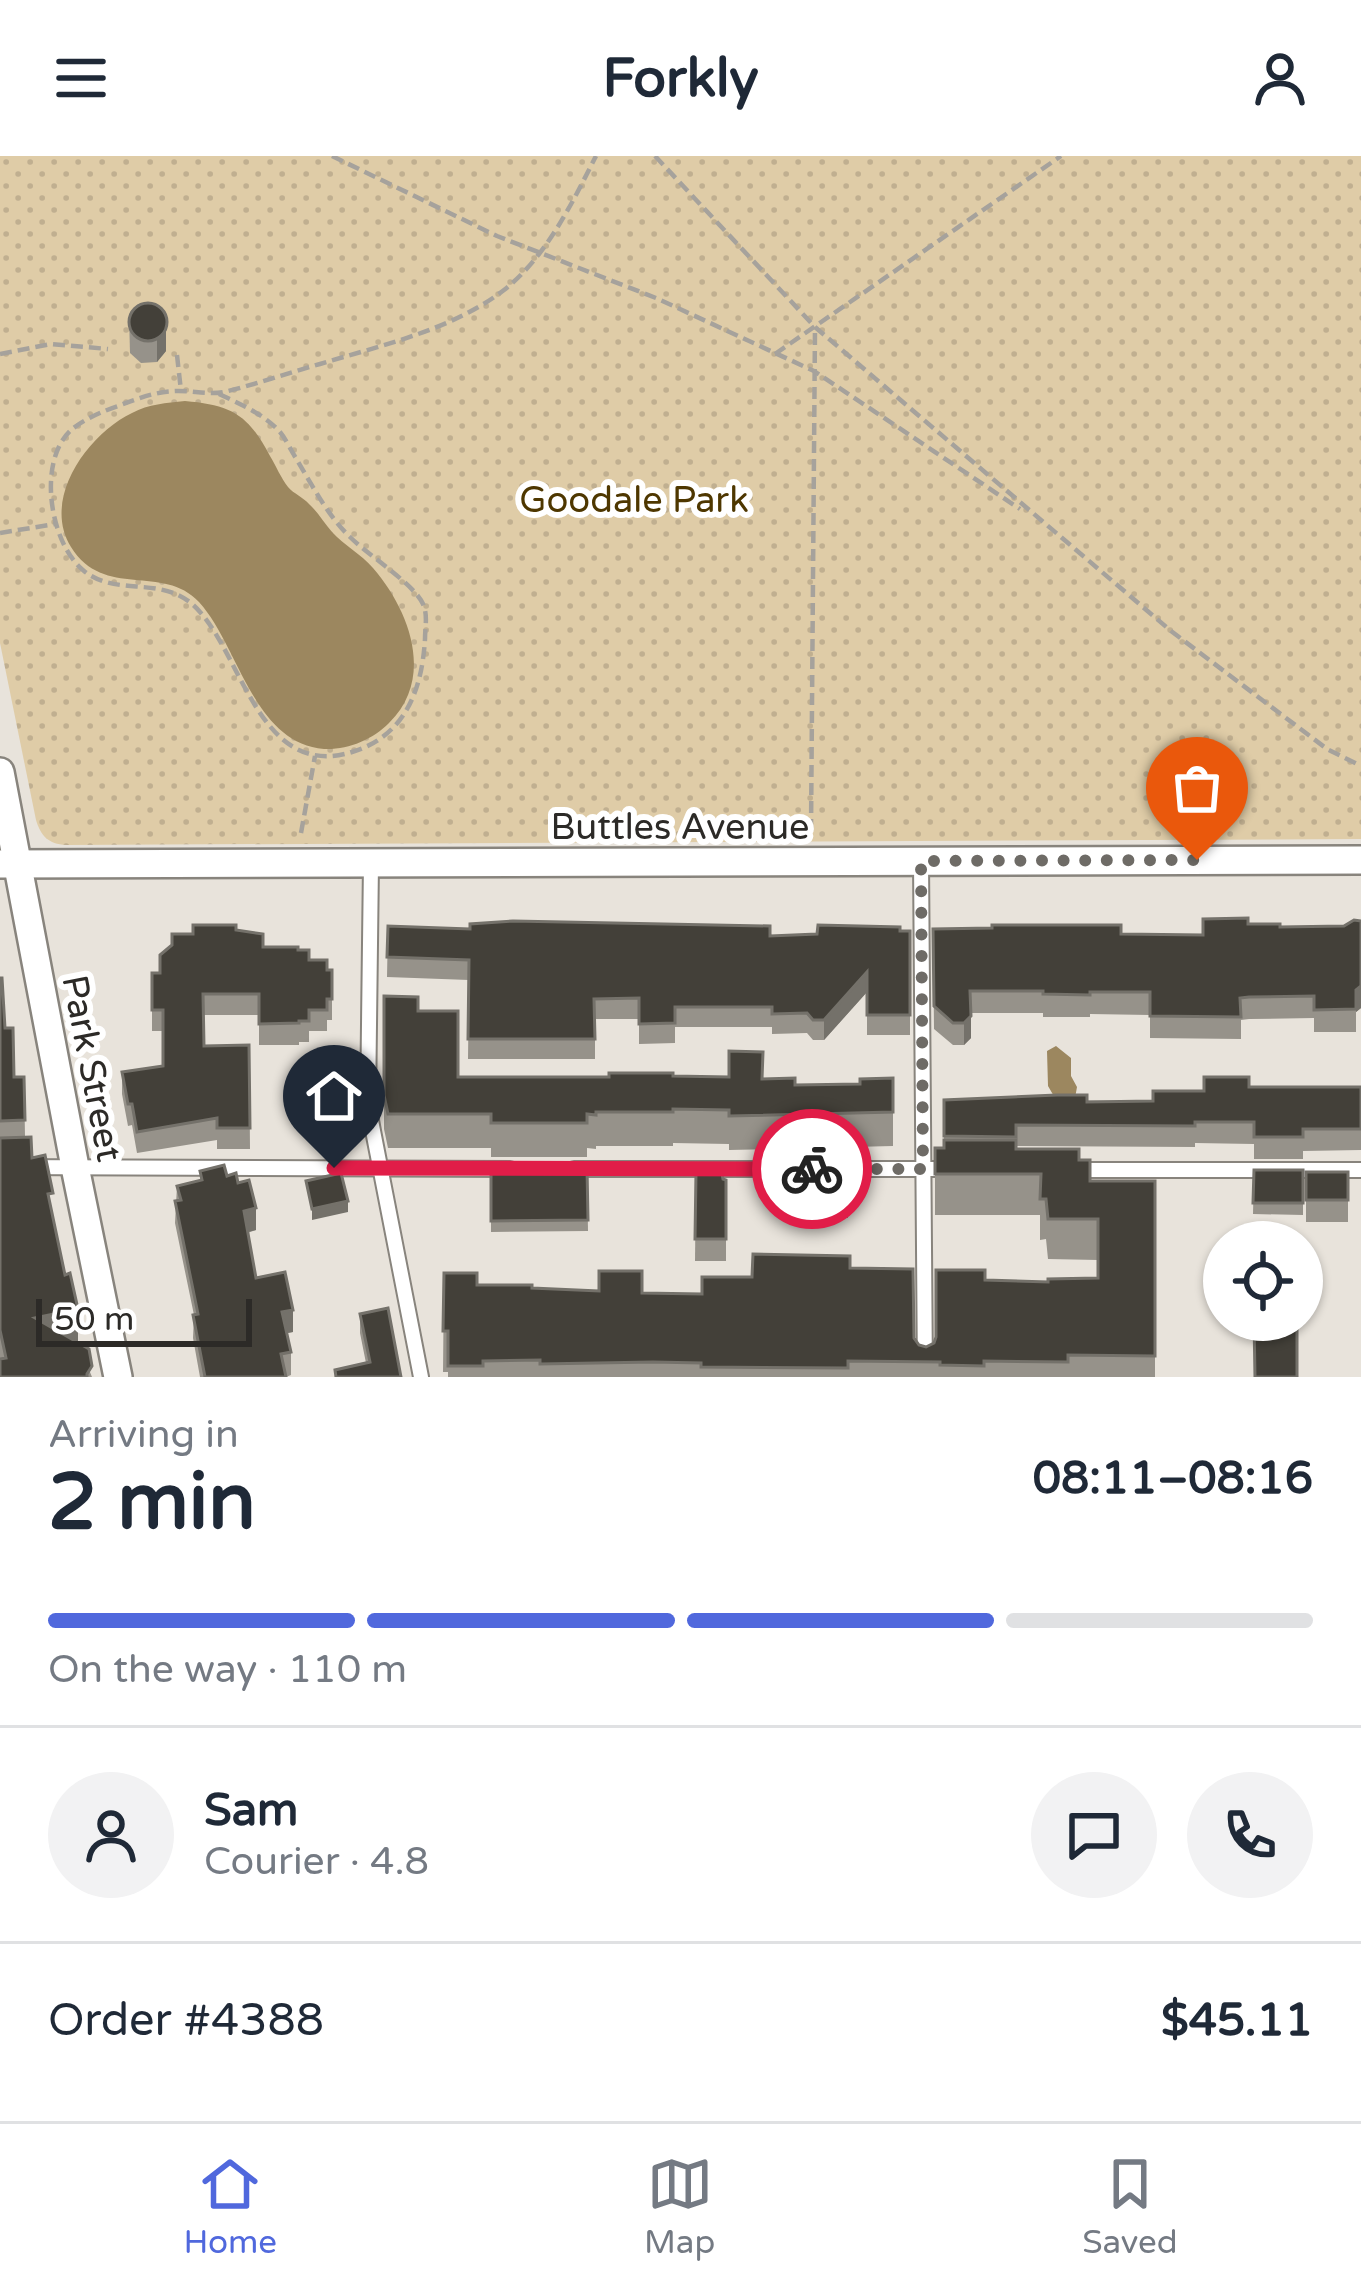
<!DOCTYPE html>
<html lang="en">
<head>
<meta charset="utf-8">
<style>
  body { margin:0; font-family:"Varela Round",sans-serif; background:#f2f2f3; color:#1f2937; height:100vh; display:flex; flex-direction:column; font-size:45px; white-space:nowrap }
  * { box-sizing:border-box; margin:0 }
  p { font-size:39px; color:#747a83 }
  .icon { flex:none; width:66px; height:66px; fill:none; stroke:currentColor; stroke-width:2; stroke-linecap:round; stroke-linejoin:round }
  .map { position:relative; height:1221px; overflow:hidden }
  .drawer { display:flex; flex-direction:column; background:#fff; flex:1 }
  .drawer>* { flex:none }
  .fabs { position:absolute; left:1203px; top:1065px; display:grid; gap:24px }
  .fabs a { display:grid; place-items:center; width:120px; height:120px; border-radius:50%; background:#fff; box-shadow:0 3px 9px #0004; font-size:60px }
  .scale { position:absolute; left:36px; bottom:30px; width:216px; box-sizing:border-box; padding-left:12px; border:6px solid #2c2a27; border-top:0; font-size:33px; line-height:42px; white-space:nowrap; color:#2c2a27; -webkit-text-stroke:9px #fff; paint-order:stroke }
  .pin { position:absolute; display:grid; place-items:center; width:102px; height:102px; color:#fff; margin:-123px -51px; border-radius:50% 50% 50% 0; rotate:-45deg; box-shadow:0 0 12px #0007 }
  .pin .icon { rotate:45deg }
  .courier { position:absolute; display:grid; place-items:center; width:120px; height:120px; margin:-60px; border:9px solid #e11d48; border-radius:50%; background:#fff; color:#222; box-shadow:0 3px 15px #0007 }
  .overview em { font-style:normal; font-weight:700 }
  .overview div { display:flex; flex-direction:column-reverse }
  .overview { display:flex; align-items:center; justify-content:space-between; height:204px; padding:0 48px }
  h1 { font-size:78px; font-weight:700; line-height:90px }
  .bar { display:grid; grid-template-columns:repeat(4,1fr); gap:18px 12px; align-content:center; height:144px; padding:0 48px }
  .bar i { height:15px; border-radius:9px; background:#e0e1e3 }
  .bar .selected { background:#5068dd }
  .bar p { grid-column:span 4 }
  .line { display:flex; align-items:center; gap:30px; padding:0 48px; border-top:3px solid #e0e1e3 }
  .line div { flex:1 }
  .round { display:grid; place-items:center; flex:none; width:126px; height:126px; border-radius:63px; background:#f2f2f3 }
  header { display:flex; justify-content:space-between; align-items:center; height:156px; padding:0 48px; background:#fff; font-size:54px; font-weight:700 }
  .tab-bar { display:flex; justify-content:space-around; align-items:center; height:168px; border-top:3px solid #e0e1e3; background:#fff; font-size:33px; color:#747a83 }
  .tab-bar a { display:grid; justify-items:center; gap:6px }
  .tab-bar .selected { color:#5068dd }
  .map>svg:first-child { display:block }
  .park { fill:url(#park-dots) }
  .water { fill:#9c875f }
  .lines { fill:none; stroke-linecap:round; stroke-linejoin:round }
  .service-casing { stroke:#88847d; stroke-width:18 }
  .minor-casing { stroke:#88847d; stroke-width:32 }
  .path { stroke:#a6a29c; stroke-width:4.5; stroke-dasharray:12 6; stroke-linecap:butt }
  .service { stroke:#fff; stroke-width:14 }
  .minor { stroke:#fff; stroke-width:27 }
  .wall { fill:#96928a }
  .shaded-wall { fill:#74716a }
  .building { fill:#434039; stroke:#74716a; stroke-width:3 }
  .done { stroke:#6e6b66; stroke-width:12; stroke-dasharray:0 21.6 }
  .route { stroke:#e11d48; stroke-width:15 }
  .labels { text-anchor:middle; stroke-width:12; stroke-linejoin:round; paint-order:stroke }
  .park-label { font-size:36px; fill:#4e3700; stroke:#fff }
  .street-label { font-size:36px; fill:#2c2a27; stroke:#fff }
</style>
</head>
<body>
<header><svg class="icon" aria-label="menu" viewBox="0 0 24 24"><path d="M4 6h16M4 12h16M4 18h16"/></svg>Forkly<svg class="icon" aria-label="person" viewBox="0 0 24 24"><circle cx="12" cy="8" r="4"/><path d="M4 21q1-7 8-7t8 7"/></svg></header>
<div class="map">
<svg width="1361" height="1221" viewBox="0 0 1361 1221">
  <defs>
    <pattern id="park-dots" width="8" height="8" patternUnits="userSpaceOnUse" patternTransform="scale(3)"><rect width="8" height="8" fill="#dfcca7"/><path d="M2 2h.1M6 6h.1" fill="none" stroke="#c0af90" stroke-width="1.8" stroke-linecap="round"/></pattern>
  </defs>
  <rect width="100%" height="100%" fill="#e8e3db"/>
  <path class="park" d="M0,0H1361V683L66,689C48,688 41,680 36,664L0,487Z"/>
  <g class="water">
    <path d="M185,245C231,249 248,258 270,300C276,310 281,322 288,331C294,338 303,341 309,348C318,356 324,367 332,376C344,389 361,398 373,412C410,455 435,522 389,567C372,584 348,594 324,593C253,587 239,490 199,446C163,407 104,444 71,391C41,343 88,278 132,257C149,248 166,247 185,245Z"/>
    <polygon points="1056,890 1071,902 1071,920 1077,931 1075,942 1055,942 1048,930 1047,895"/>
  </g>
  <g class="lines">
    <defs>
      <g id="service">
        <polyline points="921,705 925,1221"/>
        <polyline points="371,707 368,949 421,1221"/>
        <polyline points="0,1011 510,1013"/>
        <polyline points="574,1013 948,1013"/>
        <polyline points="1072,1014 1361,1014"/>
      </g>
      <g id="minor">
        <polyline points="0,616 75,1011 118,1221"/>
        <polyline points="0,708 1361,704"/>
      </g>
    </defs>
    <use href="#service" class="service-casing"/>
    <use href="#minor" class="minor-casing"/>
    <g class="path">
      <polyline points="332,0 497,80 656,142 814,215 1020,353"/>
      <polyline points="655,0 815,171 1171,475 1327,593 1361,610"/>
      <polyline points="0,198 51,188 108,193"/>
      <polyline points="775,198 1061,0"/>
      <polyline points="177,199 181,235"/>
      <path d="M219,238C240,248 264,258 280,276C285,282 290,292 294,299C311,327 327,359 350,381C368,399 414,428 423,448C428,459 425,471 425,483C422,534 405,580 352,596C262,624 243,504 200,456C166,416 119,443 84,415C50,388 37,307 70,275C82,264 103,255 118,250C139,242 157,235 179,235C194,235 210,239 224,236C257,228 288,217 320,208C382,189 452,174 504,134C547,100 572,47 596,0"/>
      <polyline points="0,377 55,368"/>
      <polyline points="811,675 815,171"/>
      <polyline points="301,677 315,600"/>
    </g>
    <use href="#service" class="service"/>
    <use href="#minor" class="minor"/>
  </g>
  <g class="wall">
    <polygon points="138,148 166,195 157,206 141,207 130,197 129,159"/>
    <polygon points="1361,765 1361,852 1356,856 1356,876 1314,876 1314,862 1249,863 1241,864 1241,883 1150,882 1150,859 1090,858 1090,861 1043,861 1043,857 971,857 971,882 964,889 953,889 934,873 933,773 1203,779 1248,768 1280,771 1344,770"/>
    <polygon points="388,770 770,780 910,775 910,879 867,879 867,836 824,884 813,884 807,877 772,878 772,871 675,871 675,887 639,888 639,863 595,863 595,903 468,903 469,824 387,821"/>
    <polygon points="236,774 263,791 298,794 309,804 327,814 332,814 332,864 327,864 327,875 309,875 309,886 299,886 299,889 259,889 259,859 203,859 204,890 249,889 250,993 217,993 217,984 137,997 132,969 128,970 122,938 122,916 163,910 163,875 152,875 152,817 160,817 193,778"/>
    <polygon points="0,822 5,872 14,921 24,921 25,981 53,1062 78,1187 92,1221 0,1221"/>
    <polygon points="384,840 418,855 458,921 673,920 762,923 795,929 893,956 893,990 729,994 729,988 673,987 673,990 596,990 596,993 587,992 587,1001 491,1001 491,992 388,992 384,973"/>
    <polygon points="1249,931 1361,931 1361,994 1303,995 1303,1003 1254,1003 1254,988 1195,987 1195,991 1016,990 1016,993 1079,1004 1090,1025 1155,1025 1155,1221 448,1221 448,1216 443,1216 444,1117 477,1129 642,1137 702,1138 752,1121 850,1112 914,1182 919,1189 926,1191 934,1187 985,1124 1048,1126 1098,1122 1098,1104 1048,1103 1046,1083 1040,1084 1040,1059 935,1059 935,992 944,992 944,944 1153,945 1204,935"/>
    <polygon points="491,1012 587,1012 588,1075 491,1076"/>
    <polygon points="1254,1014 1303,1014 1303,1059 1253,1058"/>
    <polygon points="200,1015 227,1020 238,1027 256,1074 247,1077 256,1122 293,1176 287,1177 291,1196 291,1219 286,1221 200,1221 193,1182 194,1159 175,1067 177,1030 200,1024"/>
    <polygon points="696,1016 726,1024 726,1105 695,1105"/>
    <rect x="1306" y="1016" width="42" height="50"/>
    <polygon points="808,1027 848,1027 848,1062 807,1062"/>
    <polygon points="360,1158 401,1221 335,1221 335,1214 366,1207 360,1177"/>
  </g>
  <g class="shaded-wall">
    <polygon points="166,173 166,195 157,206 157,183"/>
    <polygon points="867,816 867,836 824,884 824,864"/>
    <polygon points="1361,830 1361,852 1356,856 1356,834"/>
    <polygon points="971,860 971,882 964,889 964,867"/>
    <polygon points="348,1045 348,1056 312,1064 312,1053"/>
    <polygon points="256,1052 256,1074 244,1077 244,1055"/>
    <polygon points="78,1153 78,1212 35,1162"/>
    <polygon points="293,1154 293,1176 282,1178 282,1156"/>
  </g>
  <g class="building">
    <circle cx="148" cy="166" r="19"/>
    <polygon points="1248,762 1248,768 1280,768 1280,771 1344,770 1354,764 1361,765 1361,830 1356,834 1356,853 1314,854 1314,840 1249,841 1240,842 1241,861 1150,860 1150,836 1090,836 1090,839 1043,838 1043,835 970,835 971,860 964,867 953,867 934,850 933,773 992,772 992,769 1121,769 1121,778 1203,779 1203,763"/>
    <polygon points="513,765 770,770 770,780 817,778 818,769 900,771 900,775 910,775 910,859 867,859 867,816 824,864 813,864 807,857 772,858 772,851 675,851 675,867 639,868 639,842 594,843 595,883 468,883 469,804 387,801 388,770 470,773 470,768"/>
    <polygon points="193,769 236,769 236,774 263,778 263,791 298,791 298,794 309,794 309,804 327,804 327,814 332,814 332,843 327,843 327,854 309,854 309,865 299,865 299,867 259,868 259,838 203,838 204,890 249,889 250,972 217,972 217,962 137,976 132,948 128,948 122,916 163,910 163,854 152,854 152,817 160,817 160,799 172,789 172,778 193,778"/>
    <polygon points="0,822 2,822 5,872 13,872 14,921 24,921 25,964 0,965"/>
    <polygon points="384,840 418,841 418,855 458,855 458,921 609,921 609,917 673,917 673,920 729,921 729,895 763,896 762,923 795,922 795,929 860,928 860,923 893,922 893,956 729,960 729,954 673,953 673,956 596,956 596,959 587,958 587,967 491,967 491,958 388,958 384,939"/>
    <polygon points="1204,921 1249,921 1249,931 1361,931 1361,973 1303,973 1303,981 1254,981 1254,966 1195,966 1195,970 1016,969 1016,981 944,980 944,944 1057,939 1087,939 1087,946 1153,945 1153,935 1204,935"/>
    <polygon points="31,981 32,1002 45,999 53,1037 48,1038 65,1119 70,1117 78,1153 35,1162 89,1193 92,1210 87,1218 87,1221 0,1221 0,1203 6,1202 0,1174 0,982"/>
    <polygon points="944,984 1016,984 1016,993 1079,993 1079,1004 1090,1004 1090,1025 1155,1025 1155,1200 1068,1199 1068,1206 984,1205 984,1210 940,1209 940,1206 848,1205 848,1212 701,1211 701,1207 653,1206 540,1208 540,1204 483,1205 483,1210 448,1210 448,1175 443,1175 444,1117 477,1117 477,1129 532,1129 532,1132 599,1135 599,1115 642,1115 642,1137 702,1138 702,1121 752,1121 753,1098 850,1100 850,1112 913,1113 914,1182 919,1189 926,1191 934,1187 936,1181 936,1114 985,1114 985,1124 1048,1126 1048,1123 1098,1122 1098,1063 1048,1063 1046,1043 1040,1043 1041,1018 935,1018 935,992 944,992"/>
    <polygon points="224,1009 227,1020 236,1017 238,1027 249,1024 256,1052 244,1055 256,1122 285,1116 293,1154 282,1156 291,1196 281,1198 286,1221 205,1221 193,1159 198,1158 175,1045 181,1044 177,1030 202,1024 200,1015"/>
    <polygon points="491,1012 587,1012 588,1064 491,1065"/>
    <polygon points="1254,1014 1303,1014 1303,1047 1253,1047"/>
    <polygon points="696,1016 722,1018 723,1023 726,1024 726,1083 695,1083"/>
    <rect x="1306" y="1016" width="42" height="28"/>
    <polygon points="341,1017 348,1045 312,1053 306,1025"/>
    <polygon points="808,1027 848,1027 848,1051 807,1051"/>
    <polygon points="388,1152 401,1221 336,1221 335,1214 370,1206 360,1158"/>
    <polygon points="1254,1164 1297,1164 1297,1221 1255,1221"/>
  </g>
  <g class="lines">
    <polyline class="done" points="812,1013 923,1013 921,705 1197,704"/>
    <polyline class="route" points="334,1012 812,1013"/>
  </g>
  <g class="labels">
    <g class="park-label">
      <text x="634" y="356">Goodale Park</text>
    </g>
    <g class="street-label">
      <text x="680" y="683">Buttles Avenue</text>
      <text transform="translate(93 912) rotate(79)" y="13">Park Street</text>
    </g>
  </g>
</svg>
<div class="fabs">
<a><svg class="icon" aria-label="locate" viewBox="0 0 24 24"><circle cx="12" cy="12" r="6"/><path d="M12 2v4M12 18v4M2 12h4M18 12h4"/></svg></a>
</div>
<div class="scale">50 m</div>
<div class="pin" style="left:1197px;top:704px;background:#ea580c"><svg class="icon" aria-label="bag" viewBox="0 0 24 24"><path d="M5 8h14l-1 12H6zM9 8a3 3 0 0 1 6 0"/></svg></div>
<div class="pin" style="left:334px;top:1012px;background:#1f2937"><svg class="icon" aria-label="home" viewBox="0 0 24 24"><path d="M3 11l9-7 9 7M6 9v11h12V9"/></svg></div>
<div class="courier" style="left:812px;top:1013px"><svg class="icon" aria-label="bike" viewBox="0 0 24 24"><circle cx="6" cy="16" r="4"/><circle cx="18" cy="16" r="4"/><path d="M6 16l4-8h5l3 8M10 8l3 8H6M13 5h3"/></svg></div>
</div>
<section class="drawer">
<div class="overview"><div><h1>2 min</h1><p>Arriving in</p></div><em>08:11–08:16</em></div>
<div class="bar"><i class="selected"></i><i class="selected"></i><i class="selected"></i><i></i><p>On the way · 110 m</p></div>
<div class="line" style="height:216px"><a class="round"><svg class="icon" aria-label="person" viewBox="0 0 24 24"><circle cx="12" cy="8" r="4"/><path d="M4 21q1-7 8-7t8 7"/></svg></a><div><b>Sam</b><p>Courier · 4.8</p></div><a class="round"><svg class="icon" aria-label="chat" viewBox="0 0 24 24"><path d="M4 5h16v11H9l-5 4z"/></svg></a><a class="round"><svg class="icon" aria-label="phone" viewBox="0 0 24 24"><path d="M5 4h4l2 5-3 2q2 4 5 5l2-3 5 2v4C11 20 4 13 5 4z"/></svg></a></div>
<div class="line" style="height:156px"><div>Order #4388</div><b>$45.11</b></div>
</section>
<nav class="tab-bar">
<a class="selected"><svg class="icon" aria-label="home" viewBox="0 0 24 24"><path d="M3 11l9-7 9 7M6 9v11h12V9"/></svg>Home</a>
<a><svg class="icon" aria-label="map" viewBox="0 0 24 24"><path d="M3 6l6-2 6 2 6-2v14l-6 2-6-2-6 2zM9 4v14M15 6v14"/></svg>Map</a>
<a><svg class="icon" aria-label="saved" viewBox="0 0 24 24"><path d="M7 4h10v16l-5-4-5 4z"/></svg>Saved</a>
</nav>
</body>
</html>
